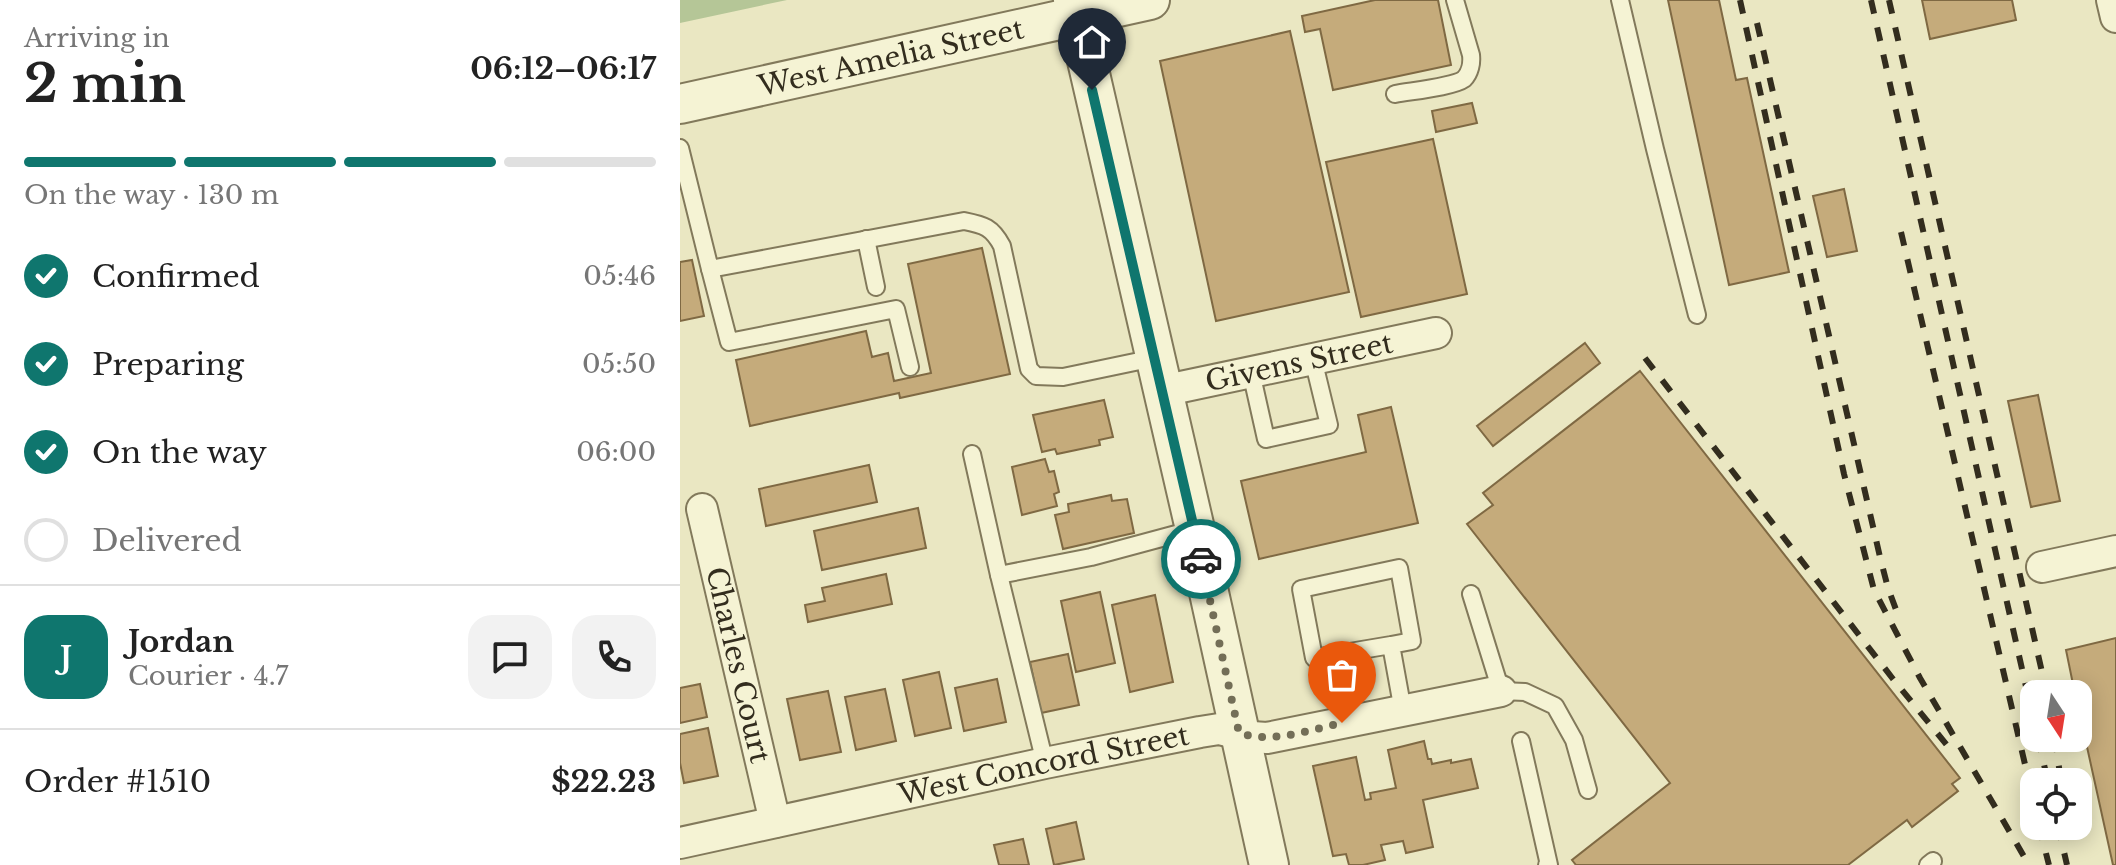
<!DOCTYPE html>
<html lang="en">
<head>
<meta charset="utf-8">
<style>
  body { margin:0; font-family:"Libre Baskerville",serif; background:#f2f2f2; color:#222; height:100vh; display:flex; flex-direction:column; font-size:30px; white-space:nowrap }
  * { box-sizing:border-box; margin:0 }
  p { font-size:26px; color:#767676 }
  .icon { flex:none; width:44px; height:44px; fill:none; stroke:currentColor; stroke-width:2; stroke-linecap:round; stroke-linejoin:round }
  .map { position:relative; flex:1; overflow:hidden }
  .details { display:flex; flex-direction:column; background:#fff; width:680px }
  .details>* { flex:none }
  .needle { width:52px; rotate:168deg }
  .controls { position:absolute; left:1340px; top:680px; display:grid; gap:16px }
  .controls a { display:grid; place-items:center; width:72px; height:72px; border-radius:16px; background:#fff; box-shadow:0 4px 20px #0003; font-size:40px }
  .pin { position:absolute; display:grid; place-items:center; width:68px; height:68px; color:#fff; margin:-82px -34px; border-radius:50% 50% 50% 0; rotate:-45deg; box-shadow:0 0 8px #0007 }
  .pin .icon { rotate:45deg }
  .courier { position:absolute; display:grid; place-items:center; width:80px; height:80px; margin:-40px; border:6px solid #0f766e; border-radius:50%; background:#fff; color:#222; box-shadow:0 2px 10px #0007 }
  .headline em { font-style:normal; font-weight:700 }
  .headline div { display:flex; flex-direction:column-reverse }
  .headline { display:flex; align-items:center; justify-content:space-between; height:136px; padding:0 24px }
  h1 { font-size:52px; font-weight:700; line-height:60px }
  .bar { display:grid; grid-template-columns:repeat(4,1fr); gap:12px 8px; align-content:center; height:96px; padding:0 24px }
  .bar i { height:10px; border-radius:6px; background:#e0e0e0 }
  .bar .active { background:#0f766e }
  .bar p { grid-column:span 4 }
  .line { display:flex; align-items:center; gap:20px; padding:0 24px; border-top:2px solid #e0e0e0 }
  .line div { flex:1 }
  .round { display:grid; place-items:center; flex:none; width:84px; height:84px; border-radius:24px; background:#f2f2f2 }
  ol { padding:0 24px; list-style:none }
  li { display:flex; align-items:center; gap:24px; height:88px }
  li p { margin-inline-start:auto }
  li .icon { padding:8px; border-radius:50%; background:#0f766e; color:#fff; stroke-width:4 }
  li:last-child { color:#767676 }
  li i { width:44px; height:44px; border:4px solid #e0e0e0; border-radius:50% }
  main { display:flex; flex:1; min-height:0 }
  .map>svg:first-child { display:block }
  .green { fill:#b5c697 }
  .building { fill:#c5ab7b; stroke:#7f6943; stroke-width:2 }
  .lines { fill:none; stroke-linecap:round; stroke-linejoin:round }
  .service-casing { stroke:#82795b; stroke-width:20 }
  .minor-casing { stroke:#82795b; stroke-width:34 }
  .tertiary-casing { stroke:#82795b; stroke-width:42 }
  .service { stroke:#f5f3d4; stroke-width:16 }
  .minor { stroke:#f5f3d4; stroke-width:30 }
  .tertiary { stroke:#f5f3d4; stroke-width:38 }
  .rail { stroke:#332d1e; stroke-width:6; stroke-dasharray:14 14; stroke-linecap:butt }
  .done { stroke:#736e57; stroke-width:8; stroke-dasharray:0 14.4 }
  .route { stroke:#0f766e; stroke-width:10 }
  .labels { text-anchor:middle; stroke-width:6; stroke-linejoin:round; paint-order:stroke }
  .street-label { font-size:28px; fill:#332d1e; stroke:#f2f0d0 }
</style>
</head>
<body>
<main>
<section class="details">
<div class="headline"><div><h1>2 min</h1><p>Arriving in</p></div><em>06:12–06:17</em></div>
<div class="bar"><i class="active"></i><i class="active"></i><i class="active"></i><i></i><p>On the way · 130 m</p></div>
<ol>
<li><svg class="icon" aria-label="check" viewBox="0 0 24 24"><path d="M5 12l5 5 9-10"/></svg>Confirmed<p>05:46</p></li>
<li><svg class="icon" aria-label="check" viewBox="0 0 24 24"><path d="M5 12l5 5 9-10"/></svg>Preparing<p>05:50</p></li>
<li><svg class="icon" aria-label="check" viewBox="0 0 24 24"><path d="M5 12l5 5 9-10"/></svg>On the way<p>06:00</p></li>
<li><i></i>Delivered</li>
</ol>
<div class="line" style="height:144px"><b class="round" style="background:#0f766e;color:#fff">J</b><div><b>Jordan</b><p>Courier · 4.7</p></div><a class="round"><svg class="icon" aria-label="chat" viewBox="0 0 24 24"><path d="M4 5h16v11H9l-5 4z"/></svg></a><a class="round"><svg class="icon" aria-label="phone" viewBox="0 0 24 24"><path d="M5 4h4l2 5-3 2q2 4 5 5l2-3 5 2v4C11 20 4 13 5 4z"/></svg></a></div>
<div class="line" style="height:104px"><div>Order #1510</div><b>$22.23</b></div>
</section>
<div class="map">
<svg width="1436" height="865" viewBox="0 0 1436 865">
  <rect width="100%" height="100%" fill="#eae7c2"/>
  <polygon class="green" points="0,0 107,0 0,23"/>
  <g class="building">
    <polygon points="695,0 758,0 771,65 653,90 640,29 625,32 622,16"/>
    <polygon points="988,0 1039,0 1056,80 1067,78 1109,272 1049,285"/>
    <polygon points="1242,0 1332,0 1336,20 1250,39"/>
    <polygon points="610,31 669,292 536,321 480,61"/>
    <polygon points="792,103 797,123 756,132 752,111"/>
    <polygon points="753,139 787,294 681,317 646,162"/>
    <polygon points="1164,189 1177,251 1147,257 1133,196"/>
    <polygon points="302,248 330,374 220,398 219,393 70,426 56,360 186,331 192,357 208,353 214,381 251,373 228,264"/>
    <polygon points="12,260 24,316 0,321 0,262"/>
    <polygon points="905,343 920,363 813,446 797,426"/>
    <polygon points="960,371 1280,778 1272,784 1278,791 1232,827 1227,820 1168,865 896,865 892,860 990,783 787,524 813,505 803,493"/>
    <polygon points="1358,395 1380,501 1351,507 1328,401"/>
    <polygon points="424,400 433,437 419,440 420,445 377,454 375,449 362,452 353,415"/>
    <polygon points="711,407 738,523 579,559 561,481 686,452 678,415"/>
    <polygon points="365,459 369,472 374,471 379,492 374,494 377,506 342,515 332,467"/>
    <polygon points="189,465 197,502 86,526 79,489"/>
    <polygon points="431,495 432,501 447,499 454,533 383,549 375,515 389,512 388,504"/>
    <polygon points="238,508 246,548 142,570 134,531"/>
    <polygon points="206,574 212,604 128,622 125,605 145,601 142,588"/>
    <polygon points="420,592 435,663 396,672 381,601"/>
    <polygon points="475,595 493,682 450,692 432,605"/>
    <polygon points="1436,638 1436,865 1433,865 1398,706 1398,694 1395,694 1386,650"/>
    <polygon points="388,654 399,705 361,713 350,662"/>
    <polygon points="259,672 271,728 235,736 223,680"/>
    <polygon points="317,679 326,722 284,731 275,688"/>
    <polygon points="20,684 27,717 0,723 0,688"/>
    <polygon points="205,689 216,741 176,750 165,697"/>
    <polygon points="148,691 161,752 120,760 107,699"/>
    <polygon points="28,728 38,776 4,783 0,763 0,734"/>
    <polygon points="744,741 748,759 751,759 752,764 771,760 771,763 791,759 798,788 743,800 753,847 726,853 723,841 701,845 705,860 683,865 669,865 666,854 653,856 633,766 676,757 685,800 691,799 690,793 716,788 708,750"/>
    <polygon points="396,822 404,859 374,865 366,829"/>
    <polygon points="343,839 349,865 319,865 314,845"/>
  </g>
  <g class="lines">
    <defs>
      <g id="service">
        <polyline points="940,0 975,149 1017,315"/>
        <path d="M715,94C730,91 773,87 784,79C790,73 792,63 791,55L775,0"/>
        <path d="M0,148L30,269L284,221C304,225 312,227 322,246L349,369L356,376L383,377L474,358"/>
        <polyline points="186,239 196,287"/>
        <polyline points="30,269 49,342 216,309 230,367"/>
        <polyline points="571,372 586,439 649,425 633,359"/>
        <polyline points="292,454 319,575 365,763"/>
        <polyline points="319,575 411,557 515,529"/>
        <polyline points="791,594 821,691 845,692 875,706 894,740 908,790"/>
        <polyline points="711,645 634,658 621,589 719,568 732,641 711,645 723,711"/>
        <polyline points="841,741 869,865 867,865"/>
        <polyline points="1248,865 1253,861"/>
      </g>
      <g id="minor">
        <polyline points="1432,0 1436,17"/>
        <path id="s1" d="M482,391L756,333"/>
        <path id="s2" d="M22,509L95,822"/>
        <polyline points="1362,567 1436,551"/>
        <path id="s3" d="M0,843L365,763L520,732L539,729L572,737L587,738L821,691"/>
      </g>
      <g id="tertiary">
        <polyline points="393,0 515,529 589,865"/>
        <path id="s4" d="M0,104L470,0"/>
      </g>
    </defs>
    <use href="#service" class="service-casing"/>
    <use href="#minor" class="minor-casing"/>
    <use href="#tertiary" class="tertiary-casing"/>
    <use href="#service" class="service"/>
    <use href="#minor" class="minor"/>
    <use href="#tertiary" class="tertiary"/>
    <g class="rail">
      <polyline points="1060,0 1164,474 1194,590 1240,678 1349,865"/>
      <polyline points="1191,0 1354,722"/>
      <polyline points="1209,0 1367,694"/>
      <polyline points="1077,23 1200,557 1208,588 1218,615"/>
      <polyline points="1221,232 1354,803"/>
      <polyline points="965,358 1213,679 1275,755"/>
      <polyline points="1358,738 1368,782"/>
      <polyline points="1375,738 1381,782"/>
      <polyline points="1359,826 1369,865"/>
      <polyline points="1378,826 1387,865"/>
    </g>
  </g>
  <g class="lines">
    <path class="done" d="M521,559L559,733C592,744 629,730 662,723"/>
    <polyline class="route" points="412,90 521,559"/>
  </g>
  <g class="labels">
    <g class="street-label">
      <text dy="10" stroke="none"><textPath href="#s4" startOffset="216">West Amelia Street</textPath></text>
      <text dy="10" stroke="none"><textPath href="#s1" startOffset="140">Givens Street</textPath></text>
      <text dy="10" stroke="none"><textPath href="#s2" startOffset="160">Charles Court</textPath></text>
      <text dy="10" stroke="none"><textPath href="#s3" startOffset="372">West Concord Street</textPath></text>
    </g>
  </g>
</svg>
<div class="controls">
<a><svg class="needle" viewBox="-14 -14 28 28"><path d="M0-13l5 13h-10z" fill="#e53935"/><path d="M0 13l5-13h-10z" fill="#767676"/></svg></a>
<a><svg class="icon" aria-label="locate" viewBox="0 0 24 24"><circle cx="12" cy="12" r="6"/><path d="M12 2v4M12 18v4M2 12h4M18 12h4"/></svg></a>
</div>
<div class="pin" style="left:662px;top:723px;background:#ea580c"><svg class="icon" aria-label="bag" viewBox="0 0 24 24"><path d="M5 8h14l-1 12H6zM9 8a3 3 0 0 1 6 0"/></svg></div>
<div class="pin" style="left:412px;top:90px;background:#1f2937"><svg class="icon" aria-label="home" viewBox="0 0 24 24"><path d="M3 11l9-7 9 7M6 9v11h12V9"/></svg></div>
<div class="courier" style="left:521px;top:559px"><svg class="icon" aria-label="car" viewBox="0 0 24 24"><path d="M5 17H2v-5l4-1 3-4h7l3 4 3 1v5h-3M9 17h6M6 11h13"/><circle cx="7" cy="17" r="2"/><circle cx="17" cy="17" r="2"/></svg></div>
</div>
</main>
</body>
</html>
